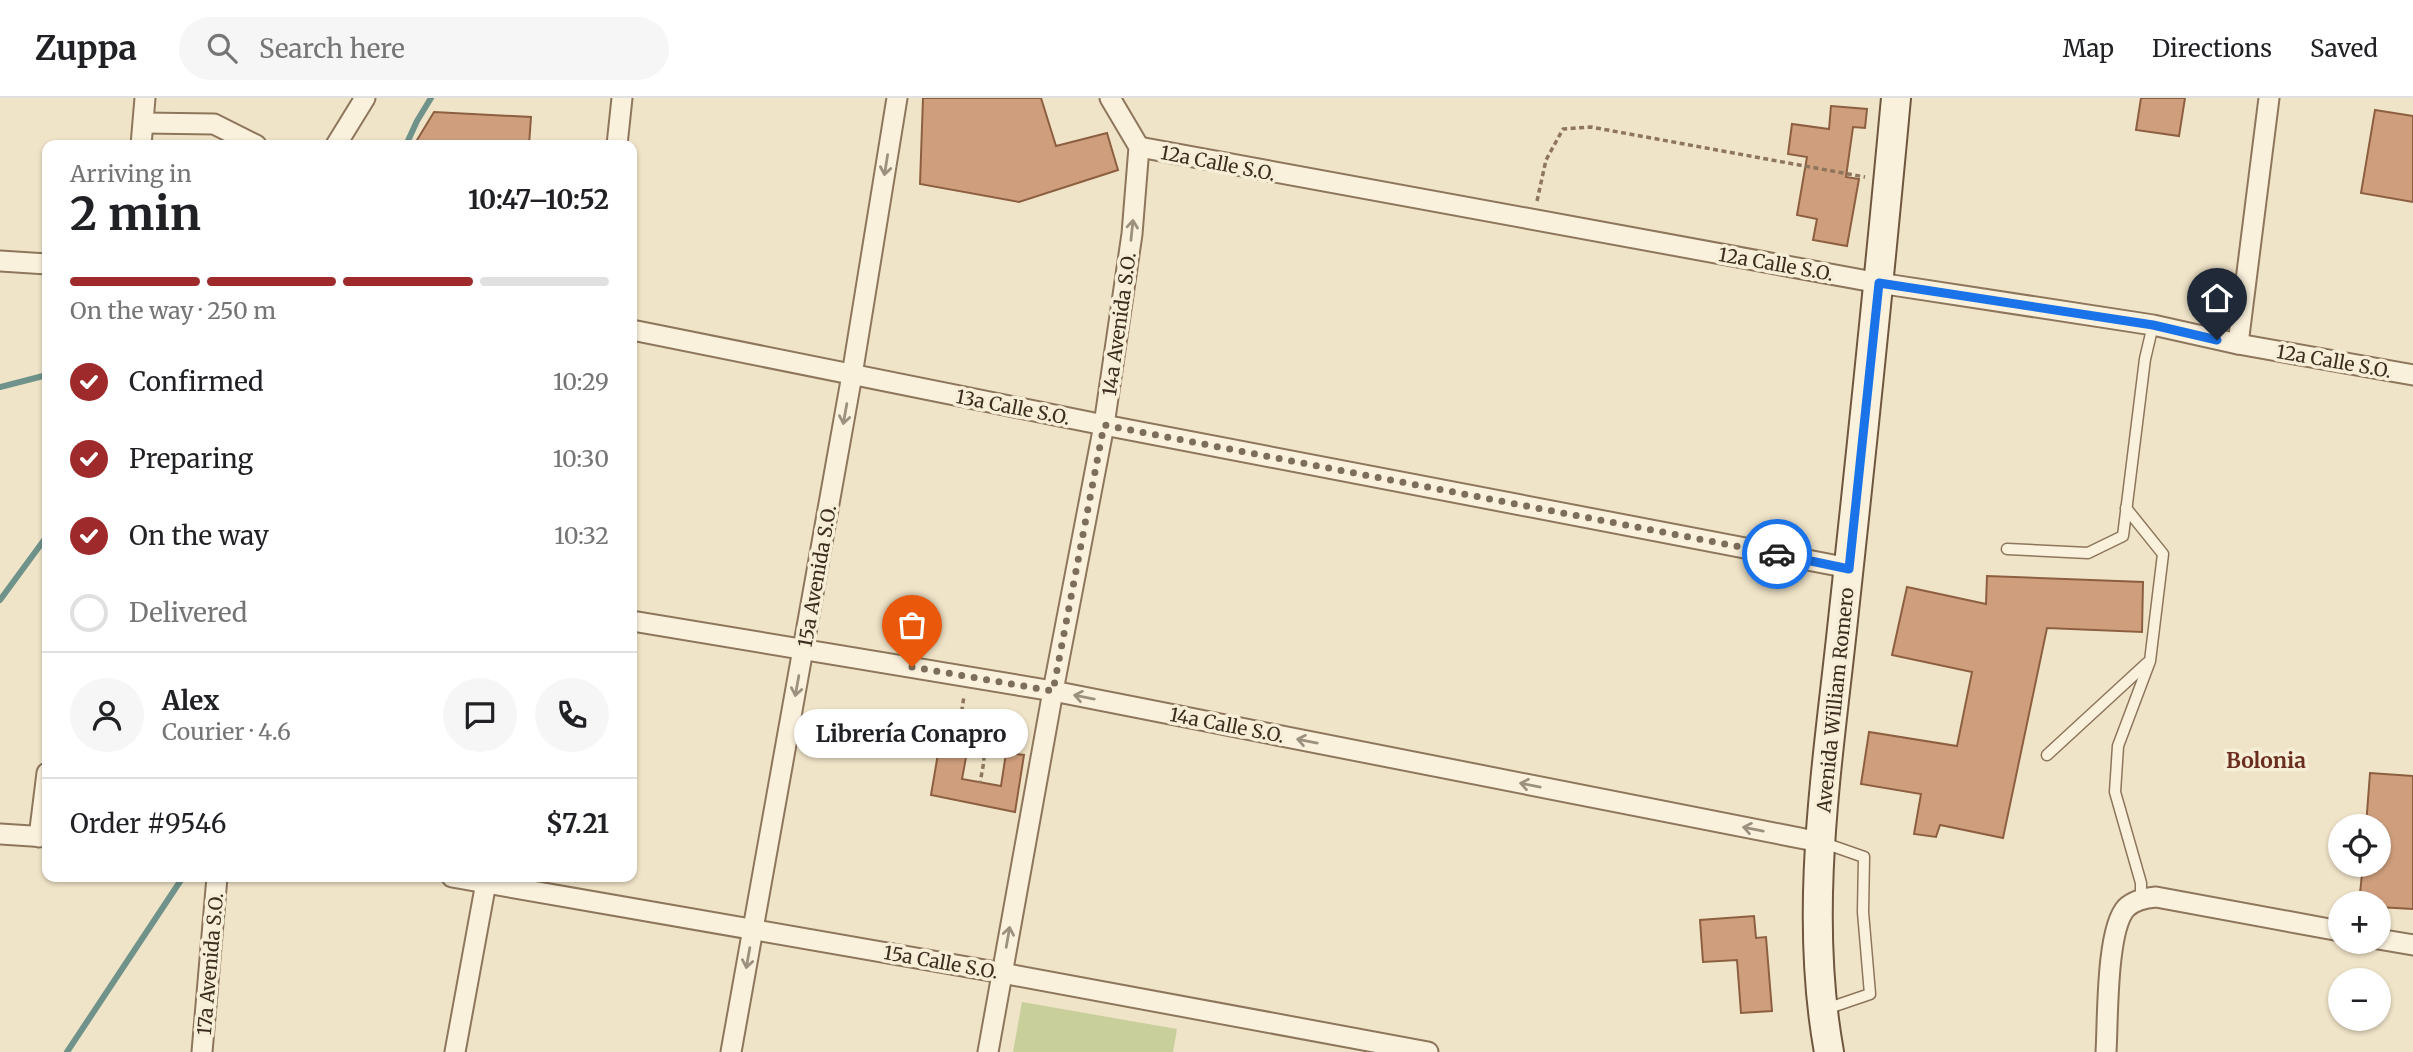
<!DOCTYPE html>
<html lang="en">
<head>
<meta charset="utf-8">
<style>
  body { margin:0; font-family:Merriweather,serif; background:#f6f6f6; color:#202124; height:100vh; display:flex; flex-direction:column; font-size:26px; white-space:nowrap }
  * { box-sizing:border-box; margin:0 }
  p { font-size:23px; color:#757577 }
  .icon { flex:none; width:38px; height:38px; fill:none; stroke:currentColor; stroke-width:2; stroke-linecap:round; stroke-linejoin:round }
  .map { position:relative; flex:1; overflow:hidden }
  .sheet { position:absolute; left:42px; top:42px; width:595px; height:742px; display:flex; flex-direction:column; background:#fff; border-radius:14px; box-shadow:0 2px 5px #0004 }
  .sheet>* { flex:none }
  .controls { position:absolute; left:2328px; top:716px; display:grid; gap:14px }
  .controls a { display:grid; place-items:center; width:63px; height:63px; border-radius:50%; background:#fff; box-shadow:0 2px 5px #0004; font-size:35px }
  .pin { position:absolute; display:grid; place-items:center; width:60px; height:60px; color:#fff; margin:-72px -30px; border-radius:50% 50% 50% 0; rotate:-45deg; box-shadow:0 0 7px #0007 }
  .pin .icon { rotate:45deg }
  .courier { position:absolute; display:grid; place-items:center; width:70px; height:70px; margin:-35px; border:5px solid #1a73e8; border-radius:50%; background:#fff; color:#222; box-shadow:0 2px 9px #0007 }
  .bubble { position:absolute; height:49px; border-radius:24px; background:#fff; box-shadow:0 2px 5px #0004; font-size:23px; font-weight:700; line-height:49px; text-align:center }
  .overview em { font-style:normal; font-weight:700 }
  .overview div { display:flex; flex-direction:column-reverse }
  .overview { display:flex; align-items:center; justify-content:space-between; height:119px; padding:0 28px }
  h1 { font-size:46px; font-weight:700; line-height:52px }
  .bar { display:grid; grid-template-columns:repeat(4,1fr); gap:10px 7px; align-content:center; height:84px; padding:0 28px }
  .bar i { height:9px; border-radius:5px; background:#e0e0e0 }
  .bar .current { background:#9e2a2b }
  .bar p { grid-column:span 4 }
  .line { display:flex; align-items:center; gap:18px; padding:0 28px; border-top:2px solid #e0e0e0 }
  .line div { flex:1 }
  .round { display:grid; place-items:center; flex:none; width:74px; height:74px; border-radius:37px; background:#f6f6f6 }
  ol { padding:0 28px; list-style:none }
  li { display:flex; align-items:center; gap:21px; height:77px }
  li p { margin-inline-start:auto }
  li .icon { padding:7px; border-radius:50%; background:#9e2a2b; color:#fff; stroke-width:4 }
  li:last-child { color:#757577 }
  li i { width:38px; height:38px; border:4px solid #e0e0e0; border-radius:50% }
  header { display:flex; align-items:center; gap:42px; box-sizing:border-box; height:98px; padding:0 35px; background:#fff; border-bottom:2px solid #e0e0e0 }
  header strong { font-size:33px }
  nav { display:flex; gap:38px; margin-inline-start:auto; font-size:24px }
  .search { width:490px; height:63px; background:#f6f6f6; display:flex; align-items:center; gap:18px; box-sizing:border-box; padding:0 24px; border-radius:38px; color:#757577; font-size:26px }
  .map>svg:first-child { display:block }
  .green { fill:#c9cf9b }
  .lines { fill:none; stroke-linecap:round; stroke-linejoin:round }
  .stream { stroke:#6f938a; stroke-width:6 }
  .building { fill:#cf9f7d; stroke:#8d5f41; stroke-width:2 }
  .service-casing { stroke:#8d765c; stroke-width:13 }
  .minor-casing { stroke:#8d765c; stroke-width:23 }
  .secondary-casing { stroke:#6f573f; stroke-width:32 }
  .path { stroke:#8d765c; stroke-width:3.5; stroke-dasharray:5 3.5; stroke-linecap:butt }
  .service { stroke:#faf1dc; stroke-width:10 }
  .minor { stroke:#faf1dc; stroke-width:19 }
  .secondary { stroke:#faf1dc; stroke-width:28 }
  .oneway { stroke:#9c907e }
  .done { stroke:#7c6e5b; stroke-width:7; stroke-dasharray:0 12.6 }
  .route { stroke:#1a73e8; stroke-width:9 }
  .labels { text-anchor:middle; stroke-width:7; stroke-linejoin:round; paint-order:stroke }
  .street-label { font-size:19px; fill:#3d2e20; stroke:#f7eed8 }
  .neighbourhood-label { font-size:21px; font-weight:bold; fill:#6b2e1e; stroke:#f7eed8 }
</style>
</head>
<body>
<header>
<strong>Zuppa</strong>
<div class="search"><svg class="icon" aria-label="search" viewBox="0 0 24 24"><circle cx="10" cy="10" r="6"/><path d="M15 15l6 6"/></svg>Search here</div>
<nav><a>Map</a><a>Directions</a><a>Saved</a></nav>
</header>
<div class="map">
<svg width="2413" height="954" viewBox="0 0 2413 954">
  <rect width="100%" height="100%" fill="#f0e4c8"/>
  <polygon class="green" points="1022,904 1177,931 1173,954 1013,954"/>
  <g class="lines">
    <g class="stream">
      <polyline points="406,47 417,23 431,0"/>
      <polyline points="0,289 47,277"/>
      <polyline points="0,502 47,438"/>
      <polyline points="67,954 183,779"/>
    </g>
  </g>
  <g class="building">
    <polygon points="923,0 1041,0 1056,48 1107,35 1118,72 1019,104 920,86"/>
    <polygon points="2141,0 2185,0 2179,38 2136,32"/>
    <polygon points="1831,8 1867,11 1865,30 1853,29 1846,79 1859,81 1847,148 1813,142 1817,121 1797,117 1807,59 1788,56 1792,26 1829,31"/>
    <polygon points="2375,12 2413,18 2413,104 2361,95"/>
    <polygon points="434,14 531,19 529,47 414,47"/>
    <polygon points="1987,478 2143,484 2142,534 2047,530 2003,740 1940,727 1936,739 1914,736 1921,696 1861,686 1869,634 1957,648 1972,574 1892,557 1907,489 1986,506"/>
    <polygon points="941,638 969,643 962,681 1001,688 1006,655 1024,657 1015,714 931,697"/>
    <polygon points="2370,675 2413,678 2413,811 2378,809 2378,805 2359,805 2363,766 2378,766 2378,728 2366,728"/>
    <polygon points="1754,818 1756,840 1766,839 1772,913 1741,915 1737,862 1703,864 1700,822"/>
  </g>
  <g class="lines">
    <defs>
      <g id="service">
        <polyline points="2126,410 2163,456 2150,563 2118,648 2115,694 2141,785 2141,801"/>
        <polyline points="2007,451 2088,455 2123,438 2145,261 2153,227"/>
        <polyline points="2047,657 2147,565"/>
        <polyline points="1824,745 1864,759 1863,814 1870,896 1826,911"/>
      </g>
      <g id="minor">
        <polyline points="144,25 214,26 256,47"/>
        <polyline points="141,47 145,0"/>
        <polyline points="336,47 365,0"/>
        <polyline points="617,47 622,0"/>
        <polyline points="1139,49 1879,185 2153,227 2238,246 2413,277"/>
        <polyline points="0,163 47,166"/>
        <polyline points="632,232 1104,327 1849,470"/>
        <polyline points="2238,246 2269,0"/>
        <polyline points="632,523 1053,593 1820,744"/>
        <polyline points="0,736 47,739"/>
        <polyline points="39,739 47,675"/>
        <polyline points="452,779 1002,875 1428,954"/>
        <polyline points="2378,841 2413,847"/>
        <polyline points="202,954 217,779"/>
        <polyline points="455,954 487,779"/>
        <polyline points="731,954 852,277 897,0"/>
        <polyline points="988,954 1053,593 1104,327 1132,136 1139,49 1110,0"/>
        <path d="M2106,954C2108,923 2106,832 2126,810C2134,802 2145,800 2156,799L2340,833"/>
      </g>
      <path id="secondary" d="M1829,954C1803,811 1828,665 1843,522C1862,348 1880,174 1896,0"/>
    </defs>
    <use href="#service" class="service-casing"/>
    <use href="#minor" class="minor-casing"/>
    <use href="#secondary" class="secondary-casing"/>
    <g class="path">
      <polyline points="1537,103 1546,62 1563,31 1591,29 1865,79"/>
      <polyline points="960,622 982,630 984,663 980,685"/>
      <polyline points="958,639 964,598"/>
    </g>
    <use href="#service" class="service"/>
    <use href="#minor" class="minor"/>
    <use href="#secondary" class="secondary"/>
  </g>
  <defs><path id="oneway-shaft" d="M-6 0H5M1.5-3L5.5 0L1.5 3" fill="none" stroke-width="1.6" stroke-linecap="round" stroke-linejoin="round" transform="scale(1.75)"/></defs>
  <g class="oneway">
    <use href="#oneway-shaft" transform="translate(886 67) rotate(99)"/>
    <use href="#oneway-shaft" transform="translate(1132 132) rotate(-84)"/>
    <use href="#oneway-shaft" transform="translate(845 316) rotate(100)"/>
    <use href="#oneway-shaft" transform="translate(797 588) rotate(100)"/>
    <use href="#oneway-shaft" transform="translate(1084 599) rotate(-169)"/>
    <use href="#oneway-shaft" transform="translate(1307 643) rotate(-169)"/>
    <use href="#oneway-shaft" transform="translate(1530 687) rotate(-169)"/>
    <use href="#oneway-shaft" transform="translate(1753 731) rotate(-169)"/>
    <use href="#oneway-shaft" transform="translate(1008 839) rotate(-80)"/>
    <use href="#oneway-shaft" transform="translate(748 860) rotate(100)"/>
  </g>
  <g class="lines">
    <polyline class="done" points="912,569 1053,593 1104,327 1777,456"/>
    <polyline class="route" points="1777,456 1849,471 1879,185 2153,227 2217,242"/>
  </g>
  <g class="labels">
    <g class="street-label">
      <text transform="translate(1218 65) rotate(11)" y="7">12a Calle S.O.</text>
      <text transform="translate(1776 166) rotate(10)" y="7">12a Calle S.O.</text>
      <text transform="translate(1119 226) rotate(-82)" y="7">14a Avenida S.O.</text>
      <text transform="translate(2334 263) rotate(10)" y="7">12a Calle S.O.</text>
      <text transform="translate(1013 309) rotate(11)" y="7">13a Calle S.O.</text>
      <text transform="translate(817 478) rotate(-80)" y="7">15a Avenida S.O.</text>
      <text transform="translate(1835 602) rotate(-84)" y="7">Avenida William Romero</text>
      <text transform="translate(1227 627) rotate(11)" y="7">14a Calle S.O.</text>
      <text transform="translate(941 864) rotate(10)" y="7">15a Calle S.O.</text>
      <text transform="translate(210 866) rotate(-85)" y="7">17a Avenida S.O.</text>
    </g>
    <g class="neighbourhood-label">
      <text x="2266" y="670">Bolonia</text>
    </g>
  </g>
</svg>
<div class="controls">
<a><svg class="icon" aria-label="locate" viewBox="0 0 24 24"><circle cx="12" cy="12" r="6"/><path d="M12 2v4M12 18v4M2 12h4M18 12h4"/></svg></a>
<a>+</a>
<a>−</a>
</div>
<div class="pin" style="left:912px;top:569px;background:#ea580c"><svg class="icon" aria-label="bag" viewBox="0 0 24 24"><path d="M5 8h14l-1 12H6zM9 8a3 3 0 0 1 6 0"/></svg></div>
<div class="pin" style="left:2217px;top:242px;background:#1f2937"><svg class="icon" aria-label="home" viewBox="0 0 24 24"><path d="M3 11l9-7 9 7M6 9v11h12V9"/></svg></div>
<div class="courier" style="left:1777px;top:456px"><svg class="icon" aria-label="car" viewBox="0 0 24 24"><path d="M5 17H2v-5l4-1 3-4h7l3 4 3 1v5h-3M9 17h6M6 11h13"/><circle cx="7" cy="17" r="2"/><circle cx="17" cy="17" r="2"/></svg></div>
<div class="bubble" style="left:794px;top:611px;width:234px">Librería Conapro</div>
<section class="sheet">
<div class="overview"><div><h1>2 min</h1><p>Arriving in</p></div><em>10:47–10:52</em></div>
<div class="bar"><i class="current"></i><i class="current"></i><i class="current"></i><i></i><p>On the way · 250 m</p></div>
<ol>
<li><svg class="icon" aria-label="check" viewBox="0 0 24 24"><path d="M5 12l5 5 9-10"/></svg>Confirmed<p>10:29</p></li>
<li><svg class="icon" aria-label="check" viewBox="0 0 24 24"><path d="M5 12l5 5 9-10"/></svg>Preparing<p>10:30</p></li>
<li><svg class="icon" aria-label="check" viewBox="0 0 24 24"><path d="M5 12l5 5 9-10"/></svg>On the way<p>10:32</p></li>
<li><i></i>Delivered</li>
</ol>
<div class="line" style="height:126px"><a class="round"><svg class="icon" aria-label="person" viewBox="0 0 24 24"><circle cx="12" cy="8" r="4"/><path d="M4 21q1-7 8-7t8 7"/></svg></a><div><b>Alex</b><p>Courier · 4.6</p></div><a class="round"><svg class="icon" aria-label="chat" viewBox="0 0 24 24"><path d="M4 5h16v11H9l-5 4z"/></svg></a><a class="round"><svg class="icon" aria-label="phone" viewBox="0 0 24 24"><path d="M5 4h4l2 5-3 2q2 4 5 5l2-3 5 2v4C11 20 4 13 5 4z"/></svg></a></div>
<div class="line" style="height:91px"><div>Order #9546</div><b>$7.21</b></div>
</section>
</div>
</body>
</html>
